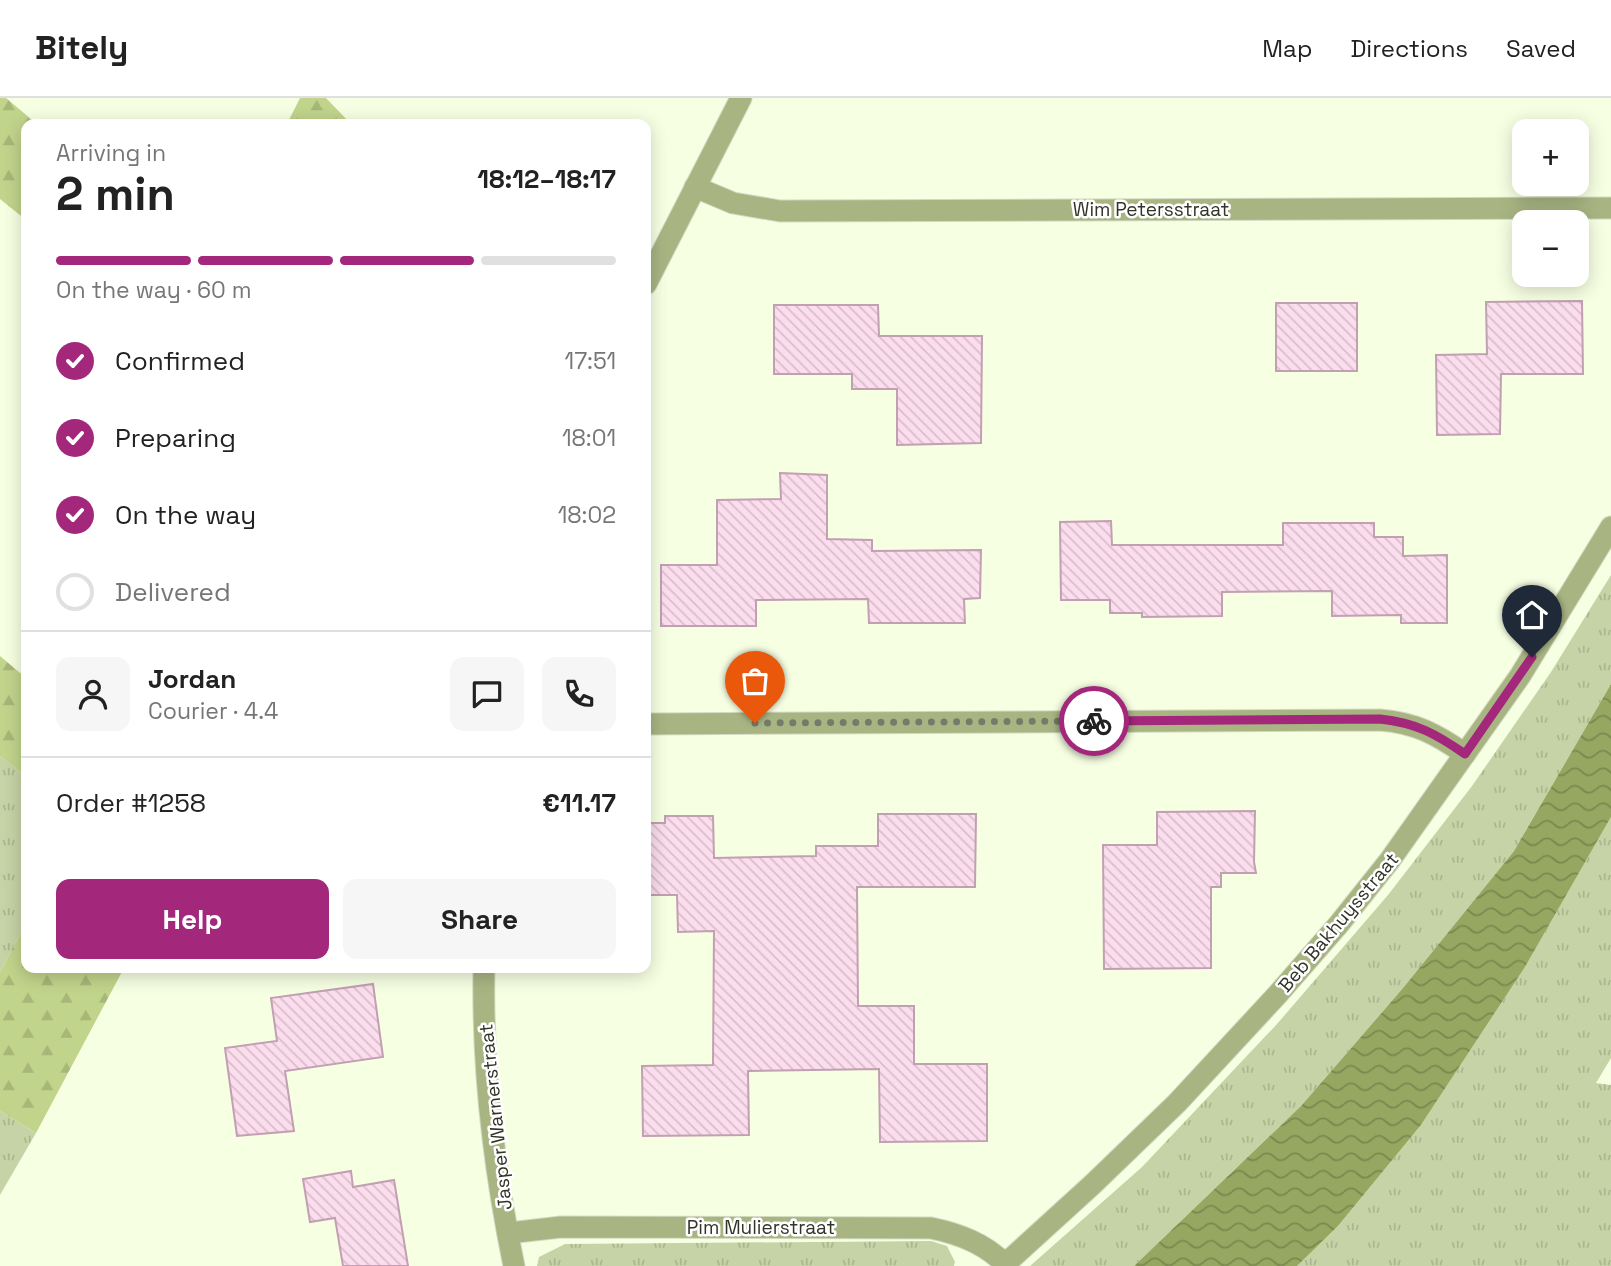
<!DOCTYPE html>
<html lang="en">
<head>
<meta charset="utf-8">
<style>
  body { margin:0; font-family:"Space Grotesk",sans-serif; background:#f6f6f6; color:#222; height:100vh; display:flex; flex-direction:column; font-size:26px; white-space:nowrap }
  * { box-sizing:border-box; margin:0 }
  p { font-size:23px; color:#767676 }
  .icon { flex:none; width:38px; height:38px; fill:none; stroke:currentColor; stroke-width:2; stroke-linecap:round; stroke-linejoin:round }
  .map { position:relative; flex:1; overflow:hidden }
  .sheet { position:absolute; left:21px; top:21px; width:630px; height:854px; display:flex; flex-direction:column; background:#fff; border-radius:14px; box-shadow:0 4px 18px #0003 }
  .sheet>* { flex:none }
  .tools { position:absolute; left:1512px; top:21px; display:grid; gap:14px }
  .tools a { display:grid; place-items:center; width:77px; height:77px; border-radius:14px; background:#fff; box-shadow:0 4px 18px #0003; font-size:35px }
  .pin { position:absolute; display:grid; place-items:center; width:60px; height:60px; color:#fff; margin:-72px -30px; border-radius:50% 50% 50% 0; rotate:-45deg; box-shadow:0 0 7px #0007 }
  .pin .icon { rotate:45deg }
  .courier { position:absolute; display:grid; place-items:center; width:70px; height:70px; margin:-35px; border:5px solid #a3277b; border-radius:50%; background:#fff; color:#222; box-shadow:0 2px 9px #0007 }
  .head em { font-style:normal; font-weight:600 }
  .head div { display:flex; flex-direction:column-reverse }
  .head { display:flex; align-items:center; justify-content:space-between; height:119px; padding:0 35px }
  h1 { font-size:46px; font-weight:600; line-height:52px }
  .bar { display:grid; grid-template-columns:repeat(4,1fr); gap:10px 7px; align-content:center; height:84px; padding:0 35px }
  .bar i { height:9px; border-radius:5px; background:#e0e0e0 }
  .bar .selected { background:#a3277b }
  .bar p { grid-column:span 4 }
  .line { display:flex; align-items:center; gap:18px; padding:0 35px; border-top:2px solid #e0e0e0 }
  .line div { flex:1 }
  .round { display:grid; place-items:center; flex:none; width:74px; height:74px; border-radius:14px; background:#f6f6f6 }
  ol { padding:0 35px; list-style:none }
  li { display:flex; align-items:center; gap:21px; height:77px }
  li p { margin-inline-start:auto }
  li .icon { padding:7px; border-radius:50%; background:#a3277b; color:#fff; stroke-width:4 }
  li:last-child { color:#767676 }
  li i { width:38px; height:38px; border:4px solid #e0e0e0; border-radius:50% }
  .primary-button { display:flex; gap:14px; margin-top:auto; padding:14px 35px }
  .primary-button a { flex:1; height:80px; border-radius:14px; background:#a3277b; color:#fff; font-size:28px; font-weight:600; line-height:80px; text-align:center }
  .primary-button a+a { background:#f6f6f6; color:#222 }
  header { display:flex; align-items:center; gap:42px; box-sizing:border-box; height:98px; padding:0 35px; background:#fff; border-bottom:2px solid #e0e0e0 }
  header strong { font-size:33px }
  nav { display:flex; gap:38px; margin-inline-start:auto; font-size:24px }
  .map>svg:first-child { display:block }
  .grass { fill:url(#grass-tufts) }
  .forest { fill:url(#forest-firs) }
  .water { fill:url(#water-waves) }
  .building { fill:url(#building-back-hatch); stroke:#c29fb2; stroke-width:2 }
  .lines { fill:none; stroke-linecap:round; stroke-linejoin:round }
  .minor-casing { stroke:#d3dac1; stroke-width:23 }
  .minor { stroke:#a8b583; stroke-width:21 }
  .done { stroke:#767b69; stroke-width:7; stroke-dasharray:0 12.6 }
  .route { stroke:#a3277b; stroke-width:9 }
  .labels { text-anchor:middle; stroke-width:5; stroke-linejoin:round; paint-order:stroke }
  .street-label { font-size:19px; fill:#313427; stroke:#fff }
</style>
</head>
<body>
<header>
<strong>Bitely</strong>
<nav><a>Map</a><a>Directions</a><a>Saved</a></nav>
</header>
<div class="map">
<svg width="1611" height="1168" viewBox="0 0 1611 1168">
  <defs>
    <pattern id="grass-tufts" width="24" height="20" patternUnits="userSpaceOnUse" patternTransform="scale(1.75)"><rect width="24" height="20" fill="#c6d3a6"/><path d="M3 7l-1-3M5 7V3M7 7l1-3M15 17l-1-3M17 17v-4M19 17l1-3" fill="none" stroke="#abb68f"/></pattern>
    <pattern id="forest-firs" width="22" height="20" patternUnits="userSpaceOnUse" patternTransform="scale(1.75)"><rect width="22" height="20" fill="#c1d48b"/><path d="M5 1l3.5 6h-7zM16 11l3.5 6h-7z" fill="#a6b778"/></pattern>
    <pattern id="water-waves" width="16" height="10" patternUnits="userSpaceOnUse" patternTransform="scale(1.75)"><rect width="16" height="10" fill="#95a760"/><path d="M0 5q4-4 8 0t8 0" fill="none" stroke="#7a894f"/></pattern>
    <pattern id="building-back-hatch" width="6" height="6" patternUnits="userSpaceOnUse" patternTransform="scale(1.75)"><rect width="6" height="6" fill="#fbdded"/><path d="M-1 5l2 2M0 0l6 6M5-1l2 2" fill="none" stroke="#d8becb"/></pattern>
  </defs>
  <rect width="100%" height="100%" fill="#f7ffe3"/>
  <g class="grass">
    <polygon points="1611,477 1611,586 1514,753 1403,890 1301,1008 1134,1168 1030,1168 1142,1069 1277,926 1388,797 1472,688 1551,574"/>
    <polygon points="0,658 26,679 26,825 0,874"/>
    <polygon points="1611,719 1611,960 1596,985 1611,987 1611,1168 1297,1168 1338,1128 1421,1027 1525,869"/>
    <polygon points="0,1013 36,1035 0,1097"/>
    <polygon points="931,1143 947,1148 955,1164 954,1168 537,1168 539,1159 565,1146"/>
  </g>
  <g class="forest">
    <polygon points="0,0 6,0 37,26 26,26 26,122 0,101"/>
    <polygon points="300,0 326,0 351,26 287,26"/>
    <polygon points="0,558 26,580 26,679 0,658"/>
    <polygon points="26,825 26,870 124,870 36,1035 0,1013 0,874"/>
  </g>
  <polygon class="water" points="1611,586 1611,719 1525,869 1421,1027 1338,1128 1297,1168 1134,1168 1301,1008 1403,890 1514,753"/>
  <g class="building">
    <polygon points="1582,203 1583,276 1501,276 1500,336 1437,337 1436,257 1487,256 1486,204"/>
    <rect x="1276" y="205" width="81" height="68"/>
    <polygon points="774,207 878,207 879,238 982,238 981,345 897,347 897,291 852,291 852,276 774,276"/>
    <polygon points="780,375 827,377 827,441 872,442 872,453 981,452 980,500 964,501 965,525 869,525 868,501 756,502 756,528 661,528 661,467 717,467 717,402 781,401"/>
    <polygon points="1111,423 1112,447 1283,447 1283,425 1374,425 1374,439 1403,439 1403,458 1447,457 1447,525 1401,525 1401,517 1332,518 1332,493 1222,494 1222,518 1142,519 1142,515 1110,515 1110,502 1061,502 1060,424"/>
    <polygon points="1255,713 1254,764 1256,775 1221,775 1221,789 1211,789 1211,870 1104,871 1103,747 1157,747 1157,714"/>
    <polygon points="878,716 976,716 975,789 857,789 858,908 914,908 914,966 987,966 987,1043 880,1044 879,971 748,973 749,1037 643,1038 642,968 713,967 714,833 678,834 677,797 646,797 646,725 665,725 665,718 713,718 714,760 816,758 816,748 878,748"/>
    <polygon points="373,886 383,959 285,973 294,1033 237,1038 225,950 277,943 271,900"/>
    <polygon points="351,1073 353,1089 394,1082 408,1168 343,1168 335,1120 310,1124 303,1081"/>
  </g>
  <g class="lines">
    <defs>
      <g id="minor">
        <polyline points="695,89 733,105 780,113 1611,110"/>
        <polyline points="646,186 741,0"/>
        <path d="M646,626L1380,622C1416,625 1436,636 1465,656"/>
        <path d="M484,870C482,969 494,1071 514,1168"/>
        <path d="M508,1135L561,1129L931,1130C959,1136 984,1145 1005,1166"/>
        <polyline points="1003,1168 1093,1086 1177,1005 1278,896 1339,826 1390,762 1520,578 1611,429"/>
      </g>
    </defs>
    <use href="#minor" class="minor-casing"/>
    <use href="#minor" class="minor"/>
  </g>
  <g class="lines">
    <polyline class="done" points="755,625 1094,623"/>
    <path class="route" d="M1094,623L1380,621C1417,625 1436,636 1465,656L1532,559"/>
  </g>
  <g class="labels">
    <g class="street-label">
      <text x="1151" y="118">Wim Petersstraat</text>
      <text transform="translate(1338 824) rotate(-50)" y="7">Beb Bakhuysstraat</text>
      <text transform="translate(495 1019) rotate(-96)" y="7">Jasper Warnerstraat</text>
      <text x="761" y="1136">Pim Mulierstraat</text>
    </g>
  </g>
</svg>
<div class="tools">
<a>+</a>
<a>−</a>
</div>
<div class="pin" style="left:755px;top:625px;background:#ea580c"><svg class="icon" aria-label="bag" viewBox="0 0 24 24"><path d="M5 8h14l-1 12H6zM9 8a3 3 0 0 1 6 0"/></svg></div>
<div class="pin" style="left:1532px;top:559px;background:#1f2937"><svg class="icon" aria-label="home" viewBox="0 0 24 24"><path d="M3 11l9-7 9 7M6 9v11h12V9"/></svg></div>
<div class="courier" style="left:1094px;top:623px"><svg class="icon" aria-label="bike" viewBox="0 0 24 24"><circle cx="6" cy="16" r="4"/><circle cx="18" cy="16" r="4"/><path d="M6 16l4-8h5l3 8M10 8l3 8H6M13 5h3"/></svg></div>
<section class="sheet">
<div class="head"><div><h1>2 min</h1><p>Arriving in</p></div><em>18:12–18:17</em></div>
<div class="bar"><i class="selected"></i><i class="selected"></i><i class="selected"></i><i></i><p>On the way · 60 m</p></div>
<ol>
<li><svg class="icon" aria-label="check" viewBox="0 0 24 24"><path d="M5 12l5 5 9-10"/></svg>Confirmed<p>17:51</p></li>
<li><svg class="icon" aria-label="check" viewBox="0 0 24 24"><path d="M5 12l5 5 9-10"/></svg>Preparing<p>18:01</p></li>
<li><svg class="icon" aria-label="check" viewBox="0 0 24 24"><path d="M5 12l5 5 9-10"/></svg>On the way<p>18:02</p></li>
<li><i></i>Delivered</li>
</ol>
<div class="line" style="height:126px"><a class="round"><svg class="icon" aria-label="person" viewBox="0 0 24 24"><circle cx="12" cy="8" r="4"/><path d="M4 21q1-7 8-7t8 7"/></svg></a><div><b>Jordan</b><p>Courier · 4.4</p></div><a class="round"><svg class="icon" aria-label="chat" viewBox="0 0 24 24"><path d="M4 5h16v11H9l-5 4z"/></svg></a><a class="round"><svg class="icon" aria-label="phone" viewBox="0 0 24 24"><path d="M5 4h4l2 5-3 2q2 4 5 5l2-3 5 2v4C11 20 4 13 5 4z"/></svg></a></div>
<div class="line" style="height:91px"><div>Order #1258</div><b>€11.17</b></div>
<div class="primary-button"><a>Help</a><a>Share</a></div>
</section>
</div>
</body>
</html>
